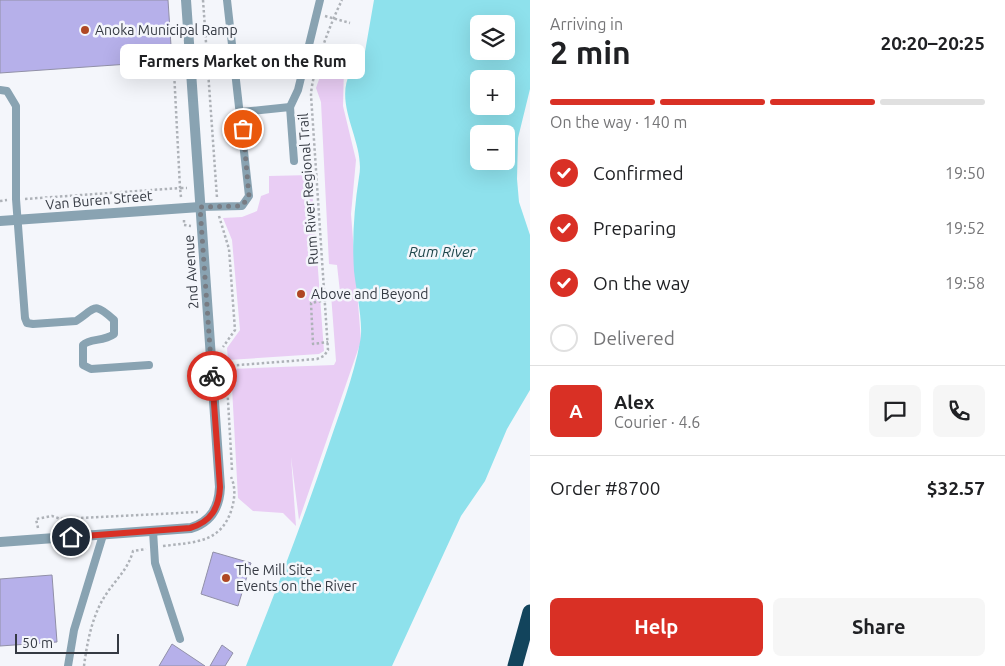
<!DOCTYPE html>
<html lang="en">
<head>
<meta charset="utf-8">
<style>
  body { margin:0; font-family:Ubuntu,sans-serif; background:#f6f6f6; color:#202124; height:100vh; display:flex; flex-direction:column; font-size:19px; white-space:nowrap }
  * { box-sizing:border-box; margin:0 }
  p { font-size:16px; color:#757577 }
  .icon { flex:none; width:28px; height:28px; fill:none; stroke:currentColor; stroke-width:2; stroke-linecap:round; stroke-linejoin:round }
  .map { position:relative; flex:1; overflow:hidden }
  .drawer { display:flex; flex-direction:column; background:#fff; width:475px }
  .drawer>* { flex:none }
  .controls { position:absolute; left:470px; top:15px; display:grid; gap:10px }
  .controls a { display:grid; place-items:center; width:45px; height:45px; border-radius:8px; background:#fff; box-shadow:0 5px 20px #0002; font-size:25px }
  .scale { position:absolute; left:15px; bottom:12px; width:104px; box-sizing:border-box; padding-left:5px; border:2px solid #353a43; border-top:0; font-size:14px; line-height:18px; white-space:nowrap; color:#353a43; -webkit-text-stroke:4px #f4f6fb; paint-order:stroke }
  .pin { position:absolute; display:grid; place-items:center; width:42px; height:42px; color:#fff; margin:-21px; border:2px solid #fff; border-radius:50%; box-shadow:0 1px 5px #0007 }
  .courier { position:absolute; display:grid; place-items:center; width:50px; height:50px; margin:-25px; border:4px solid #d93025; border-radius:50%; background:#fff; color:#222; box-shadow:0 1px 6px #0007 }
  .bubble { position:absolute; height:35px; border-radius:8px; background:#fff; box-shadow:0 5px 20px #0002; font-size:16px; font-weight:700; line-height:35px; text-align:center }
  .headline em { font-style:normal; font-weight:700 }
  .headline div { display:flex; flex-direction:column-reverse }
  .headline { display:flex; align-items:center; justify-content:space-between; height:85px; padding:0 20px }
  h1 { font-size:32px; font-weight:700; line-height:38px }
  .bar { display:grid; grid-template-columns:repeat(4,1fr); gap:8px 5px; align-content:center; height:60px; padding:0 20px }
  .bar i { height:6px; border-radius:4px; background:#e0e0e0 }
  .bar .on { background:#d93025 }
  .bar p { grid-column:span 4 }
  .line { display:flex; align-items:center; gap:12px; padding:0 20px; border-top:1px solid #e0e0e0 }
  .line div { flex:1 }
  .round { display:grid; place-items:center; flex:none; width:52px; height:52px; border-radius:8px; background:#f6f6f6 }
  ol { padding:0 20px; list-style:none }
  li { display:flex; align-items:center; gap:15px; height:55px }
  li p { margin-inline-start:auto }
  li .icon { padding:5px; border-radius:50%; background:#d93025; color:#fff; stroke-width:4 }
  li:last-child { color:#757577 }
  li i { width:28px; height:28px; border:2px solid #e0e0e0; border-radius:50% }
  .button { display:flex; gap:10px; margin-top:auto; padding:10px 20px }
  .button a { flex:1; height:58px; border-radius:8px; background:#d93025; color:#fff; font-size:20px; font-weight:700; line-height:58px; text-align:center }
  .button a+a { background:#f6f6f6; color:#202124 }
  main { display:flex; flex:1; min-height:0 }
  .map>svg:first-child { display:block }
  .green { fill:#e9cdf4 }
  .water { fill:#8ee1ec; fill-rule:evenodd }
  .building { fill:#b6b0ea; stroke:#9190a7 }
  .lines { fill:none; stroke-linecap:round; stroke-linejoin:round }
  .path { stroke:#aeb2b8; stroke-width:2.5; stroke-dasharray:2.5 2.5; stroke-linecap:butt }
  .lane { stroke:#89a3b2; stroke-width:8 }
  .street { stroke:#89a3b2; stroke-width:10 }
  .highway { stroke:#12445c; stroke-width:15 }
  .done { stroke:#787c83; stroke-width:5; stroke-dasharray:0 9 }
  .route { stroke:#d93025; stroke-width:6 }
  .poi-dot { fill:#af4724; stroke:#f4f6fb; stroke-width:2 }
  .labels { text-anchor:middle; stroke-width:5; stroke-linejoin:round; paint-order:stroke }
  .poi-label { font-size:14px; fill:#353a43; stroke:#f4f6fb; text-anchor:start }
  .street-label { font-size:14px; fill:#353a43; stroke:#f4f6fb }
  .water-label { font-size:15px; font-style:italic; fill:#20474c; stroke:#f4f6fb }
</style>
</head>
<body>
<main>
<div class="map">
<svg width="530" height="666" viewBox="0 0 530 666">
  <rect width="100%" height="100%" fill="#f4f6fb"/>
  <g class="green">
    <polygon points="325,62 344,68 343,106 356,160 351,214 361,341 299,520 291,457 296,526 283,513 253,511 238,498 231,369 334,365 336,361 331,294 340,292 337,265 329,264 321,102 316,88"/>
    <polygon points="311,175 324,351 319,354 228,360 227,348 240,330 232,240 223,218 242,217 257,211 261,196 269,193 269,176"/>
  </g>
  <path class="water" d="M374,0H530V89L518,138L517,179L519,202L530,235V390L507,429L485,481L461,516L392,666H246C275,593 303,521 328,447C339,414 354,376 360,342C364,325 356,290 354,271C352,239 354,209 359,177C366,142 332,105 351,71L362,69ZM479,24H506V51H479ZM479,79H506V106H479ZM479,134H506V161H479Z"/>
  <g class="building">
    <polygon points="0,0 168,0 172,61 0,73"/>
    <polygon points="213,552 251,563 238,606 201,594"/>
    <polygon points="52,575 57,642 0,646 0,579"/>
    <polygon points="172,644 205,666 159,666"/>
    <polygon points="222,645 233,653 225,666 210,666"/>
  </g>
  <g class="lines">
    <g class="path">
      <polyline points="203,0 217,198"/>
      <polyline points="325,16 350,23"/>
      <polyline points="181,197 180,188 187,188"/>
      <polyline points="25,199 180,188 174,71 179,71"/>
      <polyline points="0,201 7,200"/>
      <polyline points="219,216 229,249 235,330 223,347"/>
      <polyline points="184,220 184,225 191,226"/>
      <polyline points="326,300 311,303 313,344 328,342"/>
      <polyline points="192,368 200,367"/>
      <path d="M232,470L226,366L317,359L324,356L328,350L311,95C312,71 331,22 342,0"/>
      <polyline points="38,528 36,519 52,516 61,519 198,512"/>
      <path d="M163,546C196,542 224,543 233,504C235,495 235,485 231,477"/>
      <path d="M84,666C87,643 92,616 105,596C115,580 128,570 133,551L146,549"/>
    </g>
    <g class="lane">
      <path d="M0,90L7,91L16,106V199L25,318L27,323L33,324L76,321C96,308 93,301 114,320V334C103,342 90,338 83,345V365L91,369L149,365"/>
      <polyline points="290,107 298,90 320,0"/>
      <polyline points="241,112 290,107 294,161"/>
      <polyline points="200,207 242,206 249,196 227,0"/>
      <polyline points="153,531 155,563 180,639"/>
      <polyline points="68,666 74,630 103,535"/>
    </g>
    <g class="street">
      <polyline points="0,221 200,207"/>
      <path d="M0,542L191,528C211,522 219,508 220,487L186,0"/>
    </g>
    <polyline class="highway" points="515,666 530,612"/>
  </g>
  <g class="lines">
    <polyline class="done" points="212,376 200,207 242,206 249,196 243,129"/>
    <path class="route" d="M71,537L190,528C211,522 219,508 220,487L212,376"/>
  </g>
  <g class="poi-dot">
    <circle cx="85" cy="30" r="5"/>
    <circle cx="301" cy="294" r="5"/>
    <circle cx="226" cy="578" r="5"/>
  </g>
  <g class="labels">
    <g class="poi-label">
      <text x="95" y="35">Anoka Municipal Ramp</text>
      <text x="311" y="299">Above and Beyond</text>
      <text x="236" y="575">The Mill Site -<tspan x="236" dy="16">Events on the River</tspan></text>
    </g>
    <g class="street-label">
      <text transform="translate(308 189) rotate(-94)" y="5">Rum River Regional Trail</text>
      <text transform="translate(99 200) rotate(-5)" y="5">Van Buren Street</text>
      <text transform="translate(191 272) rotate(-94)" y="5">2nd Avenue</text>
    </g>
    <g class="water-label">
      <text x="442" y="257">Rum River</text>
    </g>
  </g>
</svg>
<div class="controls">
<a><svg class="icon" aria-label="layers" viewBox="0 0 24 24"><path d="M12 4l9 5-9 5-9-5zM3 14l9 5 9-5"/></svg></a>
<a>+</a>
<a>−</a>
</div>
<div class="scale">50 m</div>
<div class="pin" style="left:243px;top:129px;background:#ea580c"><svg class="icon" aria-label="bag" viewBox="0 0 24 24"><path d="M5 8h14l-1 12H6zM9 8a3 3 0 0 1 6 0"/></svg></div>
<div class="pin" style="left:71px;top:537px;background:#1f2937"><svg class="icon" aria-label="home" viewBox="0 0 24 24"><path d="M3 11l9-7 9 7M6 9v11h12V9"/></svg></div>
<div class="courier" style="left:212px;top:376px"><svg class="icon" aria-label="bike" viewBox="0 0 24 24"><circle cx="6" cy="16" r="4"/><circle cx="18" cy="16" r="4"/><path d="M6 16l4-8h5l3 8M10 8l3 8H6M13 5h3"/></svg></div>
<div class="bubble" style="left:120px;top:44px;width:245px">Farmers Market on the Rum</div>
</div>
<section class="drawer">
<div class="headline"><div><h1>2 min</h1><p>Arriving in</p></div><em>20:20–20:25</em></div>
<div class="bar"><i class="on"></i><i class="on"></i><i class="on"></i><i></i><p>On the way · 140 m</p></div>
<ol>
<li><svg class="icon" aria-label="check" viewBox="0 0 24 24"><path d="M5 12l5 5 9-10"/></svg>Confirmed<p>19:50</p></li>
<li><svg class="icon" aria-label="check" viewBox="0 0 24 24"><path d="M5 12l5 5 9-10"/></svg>Preparing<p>19:52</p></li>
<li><svg class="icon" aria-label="check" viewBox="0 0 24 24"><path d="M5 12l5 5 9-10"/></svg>On the way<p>19:58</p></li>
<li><i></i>Delivered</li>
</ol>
<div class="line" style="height:90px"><b class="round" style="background:#d93025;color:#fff">A</b><div><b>Alex</b><p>Courier · 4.6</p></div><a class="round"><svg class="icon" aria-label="chat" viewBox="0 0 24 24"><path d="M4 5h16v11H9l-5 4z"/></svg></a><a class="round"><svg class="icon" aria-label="phone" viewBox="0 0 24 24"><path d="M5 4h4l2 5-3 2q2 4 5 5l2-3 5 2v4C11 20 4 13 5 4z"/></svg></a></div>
<div class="line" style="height:65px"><div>Order #8700</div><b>$32.57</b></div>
<div class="button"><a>Help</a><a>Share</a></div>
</section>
</main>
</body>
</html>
